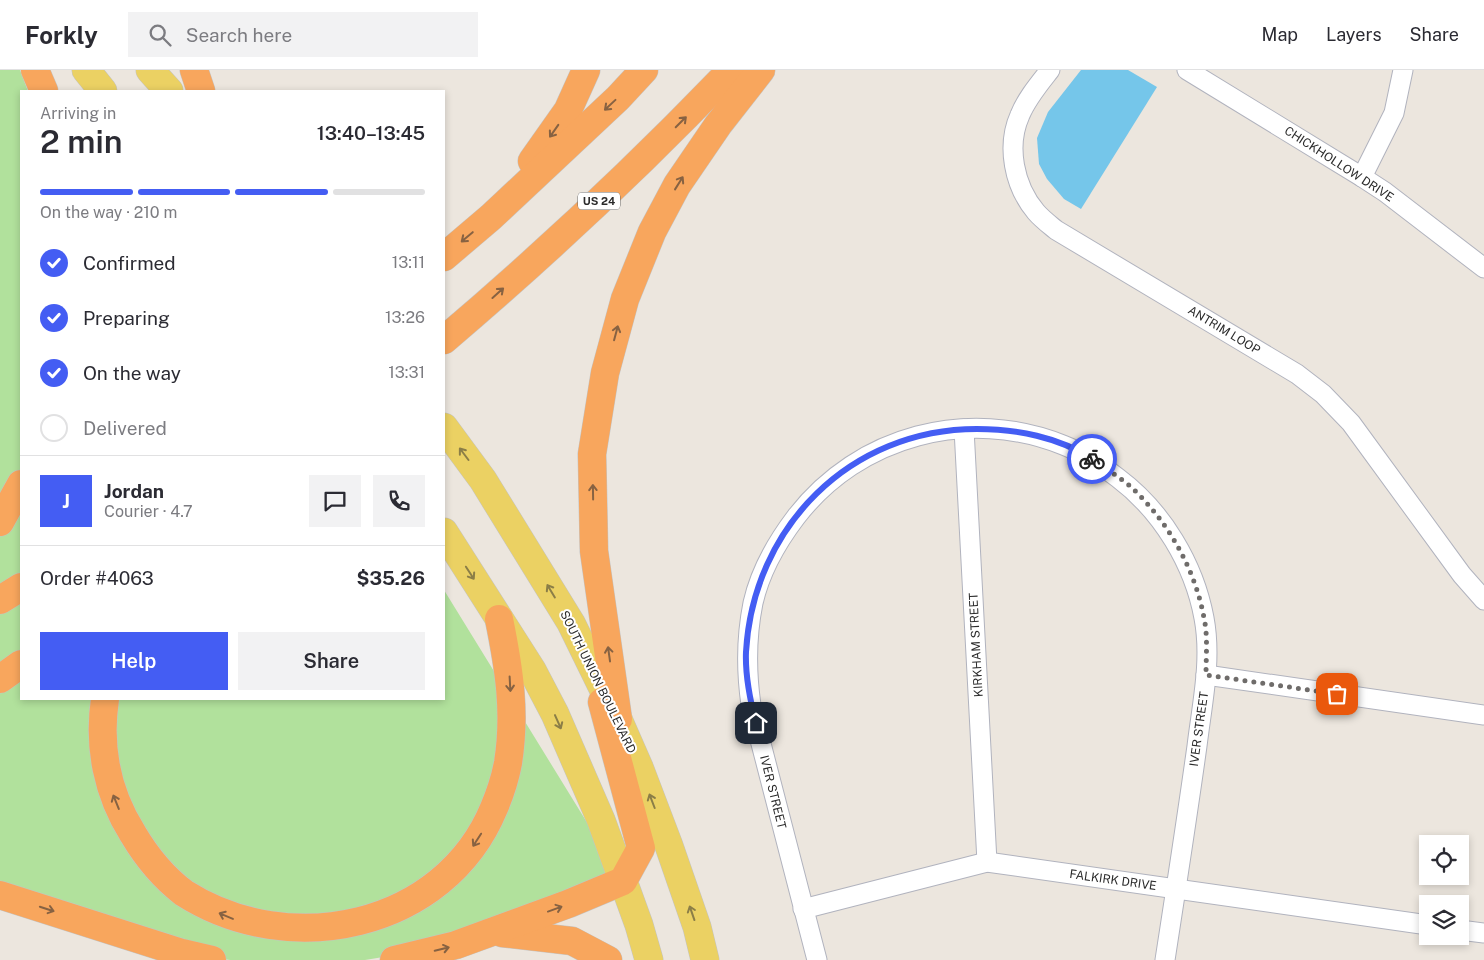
<!DOCTYPE html>
<html lang="en">
<head>
<meta charset="utf-8">
<style>
  body { margin:0; font-family:"Public Sans",sans-serif; background:#f2f2f3; color:#2b2b33; height:100vh; display:flex; flex-direction:column; font-size:19px; white-space:nowrap }
  * { box-sizing:border-box; margin:0 }
  p { font-size:16px; color:#7c7c81 }
  .icon { flex:none; width:28px; height:28px; fill:none; stroke:currentColor; stroke-width:2; stroke-linecap:round; stroke-linejoin:round }
  .map { position:relative; flex:1; overflow:hidden }
  .drawer { position:absolute; left:20px; top:20px; width:425px; height:610px; display:flex; flex-direction:column; background:#fff; border-radius:0px; box-shadow:0 2px 8px #0003 }
  .drawer>* { flex:none }
  .controls { position:absolute; left:1419px; top:765px; display:grid; gap:10px }
  .controls a { display:grid; place-items:center; width:50px; height:50px; border-radius:0px; background:#fff; box-shadow:0 2px 8px #0003; font-size:25px }
  .pin { position:absolute; display:grid; place-items:center; width:42px; height:42px; color:#fff; margin:-21px; border-radius:10px; box-shadow:0 2px 8px #0006 }
  .courier { position:absolute; display:grid; place-items:center; width:50px; height:50px; margin:-25px; border:4px solid #445df3; border-radius:50%; background:#fff; color:#222; box-shadow:0 1px 6px #0007 }
  .summary em { font-style:normal; font-weight:600 }
  .summary div { display:flex; flex-direction:column-reverse }
  .summary { display:flex; align-items:center; justify-content:space-between; height:85px; padding:0 20px }
  h1 { font-size:32px; font-weight:600; line-height:38px }
  .bar { display:grid; grid-template-columns:repeat(4,1fr); gap:8px 5px; align-content:center; height:60px; padding:0 20px }
  .bar i { height:6px; border-radius:4px; background:#e1e1e2 }
  .bar .current { background:#445df3 }
  .bar p { grid-column:span 4 }
  .line { display:flex; align-items:center; gap:12px; padding:0 20px; border-top:1px solid #e1e1e2 }
  .line div { flex:1 }
  .round { display:grid; place-items:center; flex:none; width:52px; height:52px; border-radius:0px; background:#f2f2f3 }
  ol { padding:0 20px; list-style:none }
  li { display:flex; align-items:center; gap:15px; height:55px }
  li p { margin-inline-start:auto }
  li .icon { padding:5px; border-radius:50%; background:#445df3; color:#fff; stroke-width:4 }
  li:last-child { color:#7c7c81 }
  li i { width:28px; height:28px; border:2px solid #e1e1e2; border-radius:50% }
  .action { display:flex; gap:10px; margin-top:auto; padding:10px 20px }
  .action a { flex:1; height:58px; border-radius:0px; background:#445df3; color:#fff; font-size:20px; font-weight:600; line-height:58px; text-align:center }
  .action a+a { background:#f2f2f3; color:#2b2b33 }
  header { display:flex; align-items:center; gap:30px; box-sizing:border-box; height:70px; padding:0 25px; background:#fff; border-bottom:1px solid #e1e1e2 }
  header strong { font-size:24px }
  nav { display:flex; gap:28px; margin-inline-start:auto; font-size:18px }
  .search { width:350px; height:45px; background:#f2f2f3; display:flex; align-items:center; gap:12px; box-sizing:border-box; padding:0 18px; border-radius:0px; color:#7c7c81; font-size:19px }
  .map>svg:first-child { display:block }
  .green { fill:#b1e19c }
  .water { fill:#75c6ea }
  .lines { fill:none; stroke-linecap:round; stroke-linejoin:round }
  .minor-casing { stroke:#b1b3be; stroke-width:21 }
  .primary-casing { stroke:#c4c4c4; stroke-width:29 }
  .motorway-casing { stroke:#c4c4c4; stroke-width:29 }
  .minor { stroke:#fff; stroke-width:19 }
  .primary { stroke:#ebd163; stroke-width:28 }
  .motorway { stroke:#f8a65d; stroke-width:28 }
  .oneway { stroke:#876242 }
  .oneway2 { stroke:#8b7e47 }
  .done { stroke:#6f6c6a; stroke-width:5; stroke-dasharray:0 9 }
  .route { stroke:#445df3; stroke-width:6 }
  .labels { text-anchor:middle; stroke-width:4; stroke-linejoin:round; paint-order:stroke }
  .shield { fill:#fff; stroke:#6b6b6b; stroke-width:1 }
  .shield-label { font-size:11px; font-weight:bold; fill:#2b2b2b }
  .street-label { font-size:12px; fill:#2b2b2b; stroke:#fff }
</style>
</head>
<body>
<header>
<strong>Forkly</strong>
<div class="search"><svg class="icon" aria-label="search" viewBox="0 0 24 24"><circle cx="10" cy="10" r="6"/><path d="M15 15l6 6"/></svg>Search here</div>
<nav><a>Map</a><a>Layers</a><a>Share</a></nav>
</header>
<div class="map">
<svg width="1484" height="890" viewBox="0 0 1484 890">
  <rect width="100%" height="100%" fill="#ece6de"/>
  <polygon class="green" points="0,0 20,0 28,21 21,21 21,629 444,629 444,520 623,811 456,875 365,890 230,890 182,883 0,826"/>
  <polygon class="water" points="1081,0 1128,0 1157,17 1081,139 1064,129 1047,109 1039,94 1037,68 1048,42"/>
  <g class="lines">
    <defs>
      <g id="minor">
        <path d="M1050,0C1039,14 1027,28 1020,45C1006,76 1014,116 1036,142C1042,149 1050,155 1056,160L1297,304L1323,324L1351,353L1462,505L1484,530"/>
        <polyline points="1187,0 1362,107 1385,122 1484,198"/>
        <polyline points="1362,107 1394,43 1403,0"/>
        <polyline points="964,359 987,792"/>
        <polyline points="1206,605 1484,645"/>
        <polyline points="803,839 987,792 1428,855"/>
        <polyline points="1460,860 1484,863"/>
        <path d="M817,890L751,635C746,600 746,568 753,533C760,502 777,472 796,447C859,365 968,337 1063,375C1084,383 1101,395 1118,408C1162,441 1194,494 1204,548C1212,590 1202,634 1197,676C1187,748 1176,819 1165,890"/>
      </g>
      <g id="primary">
        <polyline points="86,0 103,21"/>
        <polyline points="150,0 169,21"/>
        <polyline points="444,357 483,410 571,553 618,649 639,697 669,776 697,857 705,890"/>
        <polyline points="444,462 532,600 555,644 601,750 639,855 649,890"/>
      </g>
      <g id="motorway">
        <polyline points="35,0 44,21"/>
        <polyline points="194,0 201,21"/>
        <polyline points="532,91 568,40 586,0"/>
        <polyline points="444,187 491,147 618,28 644,0"/>
        <path d="M444,270C544,185 640,95 731,0"/>
        <polyline points="0,452 21,414"/>
        <polyline points="0,530 21,517"/>
        <polyline points="0,609 21,594"/>
        <path d="M105,629C98,676 107,723 133,764C146,786 163,807 184,823C289,890 444,859 494,738C500,724 505,709 508,693C516,643 509,598 499,549"/>
        <polyline points="618,649 594,481 592,384 605,303 625,229 652,162 677,115 718,55 761,0"/>
        <polyline points="0,825 182,883 212,890"/>
        <polyline points="502,863 572,871 608,890"/>
        <polyline points="394,890 456,875 568,834 623,811 641,778 602,632"/>
      </g>
    </defs>
    <use href="#minor" class="minor-casing"/>
    <use href="#primary" class="primary-casing"/>
    <use href="#motorway" class="motorway-casing"/>
    <use href="#minor" class="minor"/>
    <use href="#primary" class="primary"/>
    <use href="#motorway" class="motorway"/>
  </g>
  <defs><path id="oneway-shaft" d="M-6 0H5M1.5-3L5.5 0L1.5 3" fill="none" stroke-width="1.6" stroke-linecap="round" stroke-linejoin="round" transform="scale(1.25)"/></defs>
  <g class="oneway">
    <use href="#oneway-shaft" transform="translate(610 35) rotate(137)"/>
    <use href="#oneway-shaft" transform="translate(681 52) rotate(-45)"/>
    <use href="#oneway-shaft" transform="translate(554 61) rotate(125)"/>
    <use href="#oneway-shaft" transform="translate(679 113) rotate(-58)"/>
    <use href="#oneway-shaft" transform="translate(467 167) rotate(140)"/>
    <use href="#oneway-shaft" transform="translate(498 223) rotate(-42)"/>
    <use href="#oneway-shaft" transform="translate(616 263) rotate(-75)"/>
    <use href="#oneway-shaft" transform="translate(593 422) rotate(-91)"/>
    <use href="#oneway-shaft" transform="translate(609 584) rotate(-98)"/>
    <use href="#oneway-shaft" transform="translate(510 614) rotate(87)"/>
    <use href="#oneway-shaft" transform="translate(116 732) rotate(-112)"/>
    <use href="#oneway-shaft" transform="translate(477 770) rotate(123)"/>
    <use href="#oneway-shaft" transform="translate(47 839) rotate(18)"/>
    <use href="#oneway-shaft" transform="translate(555 839) rotate(-20)"/>
    <use href="#oneway-shaft" transform="translate(226 846) rotate(-157)"/>
    <use href="#oneway-shaft" transform="translate(442 879) rotate(-13)"/>
  </g>
  <g class="oneway2">
    <use href="#oneway-shaft" transform="translate(464 384) rotate(-127)"/>
    <use href="#oneway-shaft" transform="translate(470 503) rotate(57)"/>
    <use href="#oneway-shaft" transform="translate(551 521) rotate(-121)"/>
    <use href="#oneway-shaft" transform="translate(558 652) rotate(66)"/>
    <use href="#oneway-shaft" transform="translate(652 731) rotate(-111)"/>
    <use href="#oneway-shaft" transform="translate(692 843) rotate(-109)"/>
  </g>
  <g class="lines">
    <path class="done" d="M1092,389C1105,398 1118,406 1130,416C1167,450 1195,498 1204,548C1208,566 1206,586 1206,605L1337,624"/>
    <path class="route" d="M756,653C750,630 745,606 746,582C753,457 850,359 977,359C1016,359 1059,367 1092,389"/>
  </g>
  <g class="labels">
    <rect class="shield" x="578" y="122.5" width="42" height="17" rx="4"/>
    <g class="shield-label">
      <text x="599" y="135">US 24</text>
    </g>
    <g class="street-label">
      <text transform="translate(1339 94) rotate(33)" y="4">CHICKHOLLOW DRIVE</text>
      <text transform="translate(1224 260) rotate(31)" y="4">ANTRIM LOOP</text>
      <text transform="translate(976 575) rotate(-93)" y="4">KIRKHAM STREET</text>
      <text transform="translate(598 612) rotate(64)" y="4">SOUTH UNION BOULEVARD</text>
      <text transform="translate(1199 659) rotate(-82)" y="4">IVER STREET</text>
      <text transform="translate(773 722) rotate(76)" y="4">IVER STREET</text>
      <text transform="translate(1113 810) rotate(8)" y="4">FALKIRK DRIVE</text>
    </g>
  </g>
</svg>
<div class="controls">
<a><svg class="icon" aria-label="locate" viewBox="0 0 24 24"><circle cx="12" cy="12" r="6"/><path d="M12 2v4M12 18v4M2 12h4M18 12h4"/></svg></a>
<a><svg class="icon" aria-label="layers" viewBox="0 0 24 24"><path d="M12 4l9 5-9 5-9-5zM3 14l9 5 9-5"/></svg></a>
</div>
<div class="pin" style="left:1337px;top:624px;background:#ea580c"><svg class="icon" aria-label="bag" viewBox="0 0 24 24"><path d="M5 8h14l-1 12H6zM9 8a3 3 0 0 1 6 0"/></svg></div>
<div class="pin" style="left:756px;top:653px;background:#1f2937"><svg class="icon" aria-label="home" viewBox="0 0 24 24"><path d="M3 11l9-7 9 7M6 9v11h12V9"/></svg></div>
<div class="courier" style="left:1092px;top:389px"><svg class="icon" aria-label="bike" viewBox="0 0 24 24"><circle cx="6" cy="16" r="4"/><circle cx="18" cy="16" r="4"/><path d="M6 16l4-8h5l3 8M10 8l3 8H6M13 5h3"/></svg></div>
<section class="drawer">
<div class="summary"><div><h1>2 min</h1><p>Arriving in</p></div><em>13:40–13:45</em></div>
<div class="bar"><i class="current"></i><i class="current"></i><i class="current"></i><i></i><p>On the way · 210 m</p></div>
<ol>
<li><svg class="icon" aria-label="check" viewBox="0 0 24 24"><path d="M5 12l5 5 9-10"/></svg>Confirmed<p>13:11</p></li>
<li><svg class="icon" aria-label="check" viewBox="0 0 24 24"><path d="M5 12l5 5 9-10"/></svg>Preparing<p>13:26</p></li>
<li><svg class="icon" aria-label="check" viewBox="0 0 24 24"><path d="M5 12l5 5 9-10"/></svg>On the way<p>13:31</p></li>
<li><i></i>Delivered</li>
</ol>
<div class="line" style="height:90px"><b class="round" style="background:#445df3;color:#fff">J</b><div><b>Jordan</b><p>Courier · 4.7</p></div><a class="round"><svg class="icon" aria-label="chat" viewBox="0 0 24 24"><path d="M4 5h16v11H9l-5 4z"/></svg></a><a class="round"><svg class="icon" aria-label="phone" viewBox="0 0 24 24"><path d="M5 4h4l2 5-3 2q2 4 5 5l2-3 5 2v4C11 20 4 13 5 4z"/></svg></a></div>
<div class="line" style="height:65px"><div>Order #4063</div><b>$35.26</b></div>
<div class="action"><a>Help</a><a>Share</a></div>
</section>
</div>
</body>
</html>
